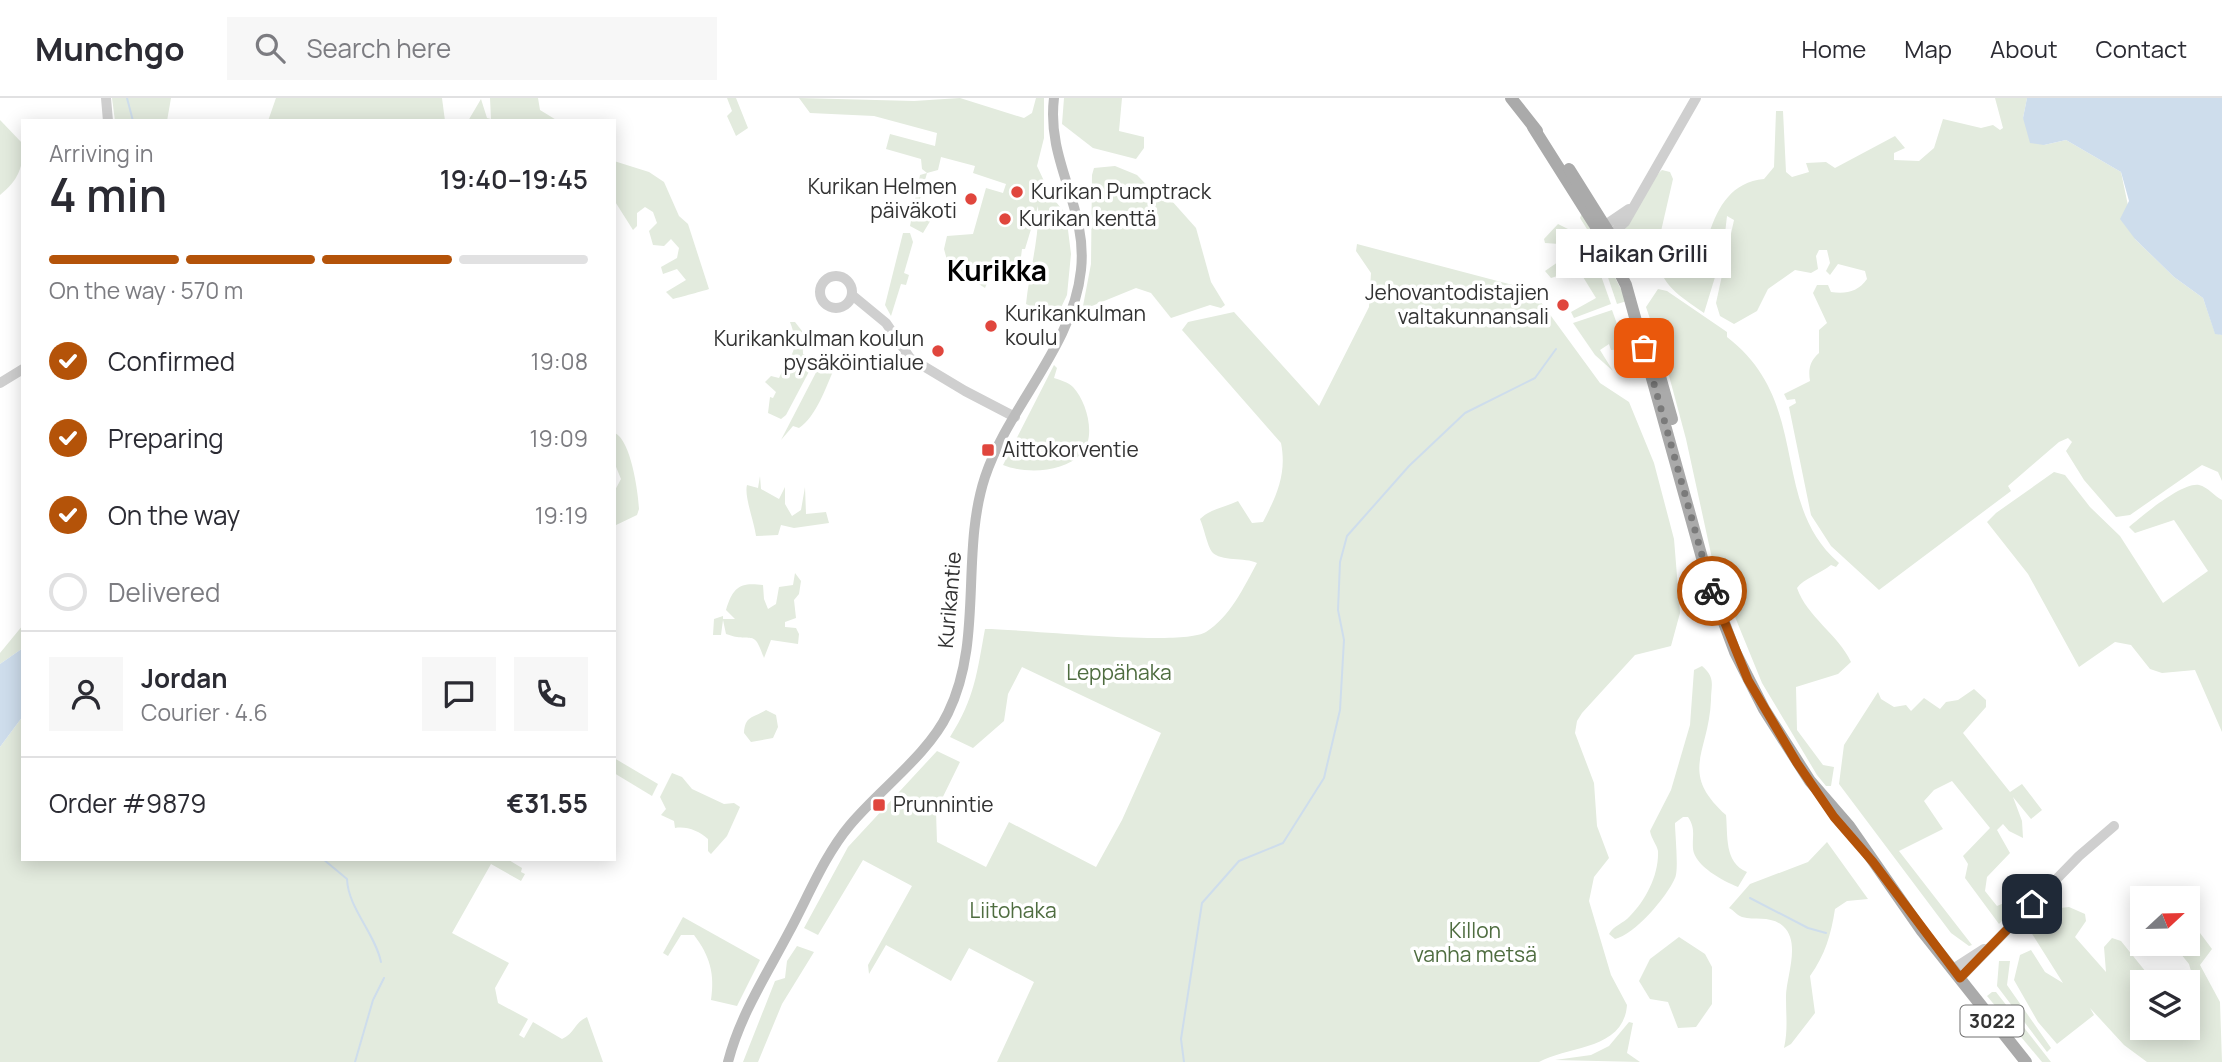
<!DOCTYPE html>
<html lang="en">
<head>
<meta charset="utf-8">
<style>
  body { margin:0; font-family:Manrope,sans-serif; background:#f7f7f7; color:#2b2b33; height:100vh; display:flex; flex-direction:column; font-size:26px; white-space:nowrap }
  * { box-sizing:border-box; margin:0 }
  p { font-size:23px; color:#7c7c81 }
  .icon { flex:none; width:38px; height:38px; fill:none; stroke:currentColor; stroke-width:2; stroke-linecap:round; stroke-linejoin:round }
  .map { position:relative; flex:1; overflow:hidden }
  .details { position:absolute; left:21px; top:21px; width:595px; height:742px; display:flex; flex-direction:column; background:#fff; border-radius:0px; box-shadow:0 4px 18px #0003 }
  .details>* { flex:none }
  .needle { width:46px; rotate:68deg }
  .buttons { position:absolute; left:2130px; top:788px; display:grid; gap:14px }
  .buttons a { display:grid; place-items:center; width:70px; height:70px; border-radius:0px; background:#fff; box-shadow:0 4px 18px #0003; font-size:35px }
  .pin { position:absolute; display:grid; place-items:center; width:60px; height:60px; color:#fff; margin:-30px; border-radius:14px; box-shadow:0 4px 10px #0006 }
  .courier { position:absolute; display:grid; place-items:center; width:70px; height:70px; margin:-35px; border:5px solid #b45309; border-radius:50%; background:#fff; color:#222; box-shadow:0 2px 9px #0007 }
  .bubble { position:absolute; height:49px; border-radius:0px; background:#fff; box-shadow:0 4px 18px #0003; font-size:23px; font-weight:600; line-height:49px; text-align:center }
  .headline em { font-style:normal; font-weight:600 }
  .headline div { display:flex; flex-direction:column-reverse }
  .headline { display:flex; align-items:center; justify-content:space-between; height:119px; padding:0 28px }
  h1 { font-size:46px; font-weight:600; line-height:52px }
  .bar { display:grid; grid-template-columns:repeat(4,1fr); gap:10px 7px; align-content:center; height:84px; padding:0 28px }
  .bar i { height:9px; border-radius:5px; background:#e1e1e2 }
  .bar .selected { background:#b45309 }
  .bar p { grid-column:span 4 }
  .line { display:flex; align-items:center; gap:18px; padding:0 28px; border-top:2px solid #e1e1e2 }
  .line div { flex:1 }
  .round { display:grid; place-items:center; flex:none; width:74px; height:74px; border-radius:0px; background:#f7f7f7 }
  ol { padding:0 28px; list-style:none }
  li { display:flex; align-items:center; gap:21px; height:77px }
  li p { margin-inline-start:auto }
  li .icon { padding:7px; border-radius:50%; background:#b45309; color:#fff; stroke-width:4 }
  li:last-child { color:#7c7c81 }
  li i { width:38px; height:38px; border:4px solid #e1e1e2; border-radius:50% }
  header { display:flex; align-items:center; gap:42px; box-sizing:border-box; height:98px; padding:0 35px; background:#fff; border-bottom:2px solid #e1e1e2 }
  header strong { font-size:33px }
  nav { display:flex; gap:38px; margin-inline-start:auto; font-size:24px }
  .search { width:490px; height:63px; background:#f7f7f7; display:flex; align-items:center; gap:18px; box-sizing:border-box; padding:0 24px; border-radius:0px; color:#7c7c81; font-size:26px }
  .map>svg:first-child { display:block }
  .green { fill:#e3ebde }
  .water { fill:#ceddec }
  .lines { fill:none; stroke-linecap:round; stroke-linejoin:round }
  .stream { stroke:#ceddec; stroke-width:2 }
  .tertiary { stroke:#cfcfcf; stroke-width:10 }
  .secondary { stroke:#bcbcbc; stroke-width:10 }
  .primary { stroke:#aaa; stroke-width:12 }
  .done { stroke:#7a7a7a; stroke-width:7; stroke-dasharray:0 12.6 }
  .route { stroke:#b45309; stroke-width:9 }
  .poi-dot { fill:#e0463d; stroke:#fff; stroke-width:2.5 }
  .labels { text-anchor:middle; stroke-width:7; stroke-linejoin:round; paint-order:stroke }
  .shield { fill:#fff; stroke:#707070; stroke-width:2 }
  .shield-label { font-size:19px; font-weight:bold; fill:#323232 }
  .poi-label { font-size:21px; fill:#323232; stroke:#fff; text-anchor:start }
  .street-label { font-size:21px; fill:#323232; stroke:#fff }
  .park-label { font-size:21px; fill:#4f6d40; stroke:#fff }
  .district-label { font-size:28px; font-weight:bold; fill:#000; stroke:#fff }
</style>
</head>
<body>
<header>
<strong>Munchgo</strong>
<div class="search"><svg class="icon" aria-label="search" viewBox="0 0 24 24"><circle cx="10" cy="10" r="6"/><path d="M15 15l6 6"/></svg>Search here</div>
<nav><a>Home</a><a>Map</a><a>About</a><a>Contact</a></nav>
</header>
<div class="map">
<svg width="2222" height="964" viewBox="0 0 2222 964">
  <rect width="100%" height="100%" fill="#fff"/>
  <g class="green">
    <polygon points="112,0 171,0 167,23 115,23"/>
    <polygon points="276,0 442,0 445,23 268,23"/>
    <polygon points="490,0 538,0 540,12 558,23 468,23 481,1 487,20 491,21"/>
    <polygon points="727,0 736,0 748,30 736,38 727,18 732,13"/>
    <path d="M799,0L914,3L960,0L1024,20L1032,15L1036,0H1044V40L1037,68L1051,98L1066,116L1071,156L1067,197L1056,220L1026,206C1029,175 1040,138 1038,108L1025,151H1022L1018,182L991,176L985,190L948,166L944,151L947,138L973,136L986,90L1003,95L1006,86L973,75L975,68L941,59L938,72L927,75L920,101L932,120L923,135L910,128L920,77L927,75L922,71L921,61L886,51L890,36L935,48L937,35L874,18L810,15Z"/>
    <polygon points="1064,0 1122,0 1119,33 1144,39 1144,50 1136,61 1093,50 1062,26"/>
    <path d="M1995,0H2027L2023,20L2044,47L2066,42L2121,74L2135,141L2174,179L2203,200L2215,235L2222,237V383L2218,374L2202,367L2130,417L2116,419L2084,382L2066,353L2072,344L2068,340L2059,344L2008,388L2011,393L1879,492L1831,448L1811,417L1789,309L1796,305L1795,301L1787,302L1784,296L1810,283C1808,271 1810,263 1819,255V232L1827,225L1813,195L1817,187H1828L1831,194C1846,196 1858,194 1867,181L1865,173L1838,166L1830,177L1826,173L1830,165L1827,152H1819L1816,158L1818,171L1811,175L1795,172L1768,191L1757,213L1734,226L1720,218L1716,205L1734,122L1727,118L1723,153L1704,215C1687,203 1657,186 1660,162L1669,164L1670,158L1689,163L1697,133L1709,136C1718,108 1732,84 1764,81L1774,69L1776,13H1783L1786,74L1792,79L1809,74L1806,65L1826,64L1835,70L1895,38L1905,50L1894,55V62L1919,63L1934,50L1943,21L1981,30L1993,27L2000,32L2003,30Z"/>
    <path d="M0,22L23,46C23,70 19,81 0,97Z"/>
    <path d="M614,63L649,74L664,84L679,118L688,126L709,191C707,192 677,200 673,201L666,194L686,182L677,171L663,176L661,169L677,160L679,150L671,141L664,148L653,147L649,133L657,125L653,114L645,109L637,115V128L633,132L614,102Z"/>
    <polygon points="1115,68 1137,77 1162,103 1171,102 1196,130 1211,184 1225,207 1221,210 1210,207 1171,220 1151,195 1136,190 1087,210 1083,208 1091,166 1092,77 1094,70"/>
    <path d="M1662,72L1670,74L1673,81L1653,168L1637,163L1634,157L1628,160C1624,153 1620,147 1621,139C1623,125 1651,81 1662,72Z"/>
    <polygon points="1582,115 1627,203 1617,206 1597,147 1580,120"/>
    <polygon points="1558,126 1588,141 1611,206 1574,220 1571,214 1596,200 1580,174 1573,173 1551,180 1545,173 1558,164 1563,150 1559,146 1545,145 1544,141"/>
    <polygon points="903,135 910,135 913,144 904,175 909,177 906,187 901,186 891,218 885,207"/>
    <path d="M1357,146L1532,192L1600,285L1629,304L1654,365L1674,441L1680,515L1671,548L1635,557L1582,615L1577,623L1575,635L1594,685L1597,728L1609,760L1594,779L1589,803L1611,877L1627,907C1624,952 1568,948 1539,964H997L1034,884L969,850L951,883L886,847L869,876L868,867L912,788L863,762L818,837L804,830L848,749L937,653L960,664L936,713L937,744L986,769L1009,724L1096,769L1122,722L1161,635L1022,569L1008,596L1004,623L973,650L950,639C975,600 977,574 985,531C1025,531 1181,549 1206,534C1230,519 1244,489 1257,465C1245,459 1221,464 1212,454C1207,447 1204,430 1200,421C1212,410 1223,410 1238,403L1252,425L1263,424C1277,397 1287,375 1281,345L1182,232L1188,224L1234,214L1319,308L1369,209L1371,175L1356,153Z"/>
    <path d="M1658,191L1667,193L1727,234V239C1813,305 1768,404 1839,465L1836,469L1831,467C1821,475 1803,481 1797,490C1807,519 1838,536 1851,564L1838,576L1796,589L1797,632L1823,667L1834,669L1831,688H1826L1817,677L1762,585L1713,465L1686,341L1668,274L1646,209Z"/>
    <polygon points="1612,212 1626,251 1611,252 1609,246 1600,252 1613,273 1595,257 1573,225"/>
    <path d="M790,224H795L802,233L803,256L811,260L813,266L786,317L781,321L768,315L770,299L773,300L776,294L765,284L771,278L779,280C791,256 801,252 790,224Z"/>
    <path d="M824,259H827L825,265L834,271C826,289 816,319 799,330L793,328L781,342Z"/>
    <path d="M1054,267L1057,270L1054,280C1060,282 1068,284 1073,289C1087,304 1097,340 1081,356C1063,375 1025,376 1003,367Z"/>
    <path d="M615,335C631,343 638,393 639,411L637,417L614,428V394L621,381L614,364Z"/>
    <path d="M2054,374L2065,377L2090,409L2120,438L2163,505L2208,473L2174,422L2135,435L2129,429C2142,418 2182,384 2199,387C2208,389 2214,398 2222,402V634L2195,572L2162,575L2150,571L2131,547L2115,544L2079,569L2028,476L1987,424L1996,415Z"/>
    <path d="M760,378L761,391L779,401L785,389V406L792,418L801,412L805,389L806,416L826,414L829,425L794,430L781,427L778,437L756,438C754,423 744,398 747,387L758,390Z"/>
    <path d="M795,475L801,483L799,496L794,502L796,520L785,524V529L796,530L799,536L798,546L771,542L764,560C753,529 754,546 726,536L723,522L721,537H713L714,521L723,518V521H735L726,512C733,488 741,484 763,487L764,501L768,511L776,506L779,489L793,487Z"/>
    <polygon points="23,527 23,550 0,566 0,555"/>
    <path d="M1702,568C1716,580 1711,587 1711,602C1709,655 1678,674 1726,717C1728,737 1724,765 1747,774L1738,789C1723,783 1695,768 1693,751C1692,737 1696,731 1688,719H1683L1675,725C1675,736 1679,772 1675,780C1667,799 1634,837 1615,841L1609,836C1614,827 1623,826 1630,818C1646,802 1659,777 1658,753C1657,747 1651,740 1650,733L1671,692L1690,627L1694,572Z"/>
    <polygon points="1974,591 1986,602 1986,609 1963,635 2010,694 2022,686 2042,712 2031,721 2013,699 2022,723 2023,740 2009,733 2003,726 1997,732 2010,755 1987,779 1985,793 1997,808 2023,797 2025,800 1999,826 1965,780 1968,766 1963,758 1990,730 1952,683 1934,692 1924,703 1943,731 1899,753 1972,847 1969,848 1951,835 1839,686 1844,647 1878,594 1881,601 1894,609 1906,607 1911,613 1924,600 1940,611 1946,604 1958,602"/>
    <path d="M766,612L776,617L778,629L773,640L751,644L744,635C745,617 754,620 766,612Z"/>
    <path d="M23,618V761H507L522,770L521,774L525,776L521,783L491,766L452,835L509,865L495,890L498,905L528,921L519,937L524,940L533,924L562,941C574,936 575,924 587,919L603,964H0V649Z"/>
    <polygon points="614,660 658,686 652,698 614,675"/>
    <path d="M672,675L682,679L692,691L724,706L734,705L740,709L727,738L711,756L708,753V741C699,733 687,728 675,730L674,723L661,717L666,711L660,699Z"/>
    <path d="M1827,744L1868,801L1847,803L1835,811C1831,837 1825,857 1810,878L1815,915L1791,946L1784,950C1788,932 1786,918 1786,901C1785,881 1802,845 1783,828C1770,817 1756,823 1742,819C1736,817 1734,812 1729,810L1750,786L1808,764Z"/>
    <polygon points="2069,809 2085,816 2086,823 2075,839 2106,874 2104,849 2112,840 2121,843 2154,884 2142,884 2142,929 2188,929 2188,888 2193,880 2189,866 2172,845 2188,845 2188,819 2212,851 2200,867 2220,904 2222,964 2147,964 2124,947 2090,910 2094,917 2057,946 2038,924 2014,882 2020,857 2031,852 2045,874 2063,885 2024,823 2035,813"/>
    <path d="M683,819L760,862L737,908L711,902C715,876 710,858 694,837H681L668,858L663,855Z"/>
    <polygon points="1679,839 1705,856 1712,869 1712,906 1696,929 1678,930 1668,904 1650,901 1639,883 1650,861"/>
    <polygon points="797,848 814,854 782,906 758,964 743,964 775,883 785,880 787,863"/>
    <polygon points="1999,863 2010,863 2007,887 2051,950 2047,954 1997,888"/>
    <polygon points="1992,894 1996,894 2051,964 2042,964 1987,898"/>
    <polygon points="1629,924 1633,925 1627,955 1640,964 1555,962 1591,957 1609,948"/>
  </g>
  <g class="water">
    <polygon points="2027,0 2222,0 2222,237 2215,236 2203,200 2174,179 2135,141 2120,121 2129,103 2121,74 2066,42 2044,47 2030,45 2023,20"/>
    <polygon points="23,550 23,618 0,649 0,566"/>
  </g>
  <g class="lines">
    <g class="stream">
      <polyline points="127,0 133,23"/>
      <path d="M323,761L347,781C348,810 375,835 381,864"/>
      <polyline points="1750,800 1808,830 1826,835"/>
      <polyline points="355,964 373,902 384,880"/>
      <polyline points="1184,964 1181,941 1202,805 1239,763 1283,745 1324,680 1340,612 1344,542 1338,512 1340,464 1347,438 1409,368 1465,315 1535,280 1556,251"/>
    </g>
    <g class="tertiary">
      <polyline points="106,0 108,23"/>
      <polyline points="1601,130 1629,111"/>
      <polyline points="1607,140 1625,124 1696,0"/>
      <circle cx="836" cy="194" r="16"/>
      <polyline points="852,197 886,225 910,260 965,293 1015,319"/>
      <polyline points="0,285 23,271"/>
      <polyline points="1953,871 1984,851"/>
      <polyline points="1960,880 2079,758 2114,728"/>
    </g>
    <path class="secondary" d="M728,964C740,917 767,876 789,834C808,799 824,758 850,727C880,691 928,657 948,615C984,542 960,455 985,379C1009,307 1073,249 1081,172C1088,109 1046,64 1054,0"/>
    <g class="primary">
      <polyline points="1511,0 1537,33"/>
      <polyline points="1533,29 1598,132 1626,187 1709,485 1735,554 1764,611 1810,683 1849,728 1922,833 2026,964"/>
      <polyline points="1569,71 1611,138"/>
      <polyline points="1654,257 1672,321"/>
    </g>
  </g>
  <g class="lines">
    <polyline class="done" points="1644,250 1712,493"/>
    <polyline class="route" points="1712,493 1748,582 1797,665 1834,719 1873,764 1960,880 2032,806"/>
  </g>
  <g class="poi-dot">
    <circle cx="1017" cy="94" r="7"/>
    <circle cx="971" cy="101" r="7"/>
    <circle cx="1005" cy="121" r="7"/>
    <circle cx="1563" cy="207" r="7"/>
    <circle cx="991" cy="228" r="7"/>
    <circle cx="938" cy="253" r="7"/>
    <rect x="981" y="345" width="14" height="14" rx="3.5"/>
    <rect x="872" y="700" width="14" height="14" rx="3.5"/>
  </g>
  <g class="labels">
    <rect class="shield" x="1960.5" y="907.5" width="63" height="31" rx="5"/>
    <g class="shield-label">
      <text x="1992" y="930">3022</text>
    </g>
    <g class="poi-label">
      <text x="957" y="96" text-anchor="end">Kurikan Helmen<tspan x="957" dy="24">päiväkoti</tspan></text>
      <text x="1031" y="101">Kurikan Pumptrack</text>
      <text x="1019" y="128">Kurikan kenttä</text>
      <text x="1549" y="202" text-anchor="end">Jehovantodistajien<tspan x="1549" dy="24">valtakunnansali</tspan></text>
      <text x="1005" y="223">Kurikankulman<tspan x="1005" dy="24">koulu</tspan></text>
      <text x="924" y="248" text-anchor="end">Kurikankulman koulun<tspan x="924" dy="24">pysäköintialue</tspan></text>
      <text x="1002" y="359">Aittokorventie</text>
      <text x="893" y="714">Prunnintie</text>
    </g>
    <g class="street-label">
      <text transform="translate(950 502) rotate(-85)" y="7">Kurikantie</text>
    </g>
    <g class="park-label">
      <text x="1119" y="582">Leppähaka</text>
      <text x="1013" y="820">Liitohaka</text>
      <text x="1475" y="840">Killon<tspan x="1475" dy="24">vanha metsä</tspan></text>
    </g>
    <g class="district-label">
      <text x="997" y="183">Kurikka</text>
    </g>
  </g>
</svg>
<div class="buttons">
<a><svg class="needle" viewBox="-14 -14 28 28"><path d="M0-13l5 13h-10z" fill="#e53935"/><path d="M0 13l5-13h-10z" fill="#7c7c81"/></svg></a>
<a><svg class="icon" aria-label="layers" viewBox="0 0 24 24"><path d="M12 4l9 5-9 5-9-5zM3 14l9 5 9-5"/></svg></a>
</div>
<div class="pin" style="left:1644px;top:250px;background:#ea580c"><svg class="icon" aria-label="bag" viewBox="0 0 24 24"><path d="M5 8h14l-1 12H6zM9 8a3 3 0 0 1 6 0"/></svg></div>
<div class="pin" style="left:2032px;top:806px;background:#1f2937"><svg class="icon" aria-label="home" viewBox="0 0 24 24"><path d="M3 11l9-7 9 7M6 9v11h12V9"/></svg></div>
<div class="courier" style="left:1712px;top:493px"><svg class="icon" aria-label="bike" viewBox="0 0 24 24"><circle cx="6" cy="16" r="4"/><circle cx="18" cy="16" r="4"/><path d="M6 16l4-8h5l3 8M10 8l3 8H6M13 5h3"/></svg></div>
<div class="bubble" style="left:1556px;top:131px;width:175px">Haikan Grilli</div>
<section class="details">
<div class="headline"><div><h1>4 min</h1><p>Arriving in</p></div><em>19:40–19:45</em></div>
<div class="bar"><i class="selected"></i><i class="selected"></i><i class="selected"></i><i></i><p>On the way · 570 m</p></div>
<ol>
<li><svg class="icon" aria-label="check" viewBox="0 0 24 24"><path d="M5 12l5 5 9-10"/></svg>Confirmed<p>19:08</p></li>
<li><svg class="icon" aria-label="check" viewBox="0 0 24 24"><path d="M5 12l5 5 9-10"/></svg>Preparing<p>19:09</p></li>
<li><svg class="icon" aria-label="check" viewBox="0 0 24 24"><path d="M5 12l5 5 9-10"/></svg>On the way<p>19:19</p></li>
<li><i></i>Delivered</li>
</ol>
<div class="line" style="height:126px"><a class="round"><svg class="icon" aria-label="person" viewBox="0 0 24 24"><circle cx="12" cy="8" r="4"/><path d="M4 21q1-7 8-7t8 7"/></svg></a><div><b>Jordan</b><p>Courier · 4.6</p></div><a class="round"><svg class="icon" aria-label="chat" viewBox="0 0 24 24"><path d="M4 5h16v11H9l-5 4z"/></svg></a><a class="round"><svg class="icon" aria-label="phone" viewBox="0 0 24 24"><path d="M5 4h4l2 5-3 2q2 4 5 5l2-3 5 2v4C11 20 4 13 5 4z"/></svg></a></div>
<div class="line" style="height:91px"><div>Order #9879</div><b>€31.55</b></div>
</section>
</div>
</body>
</html>
